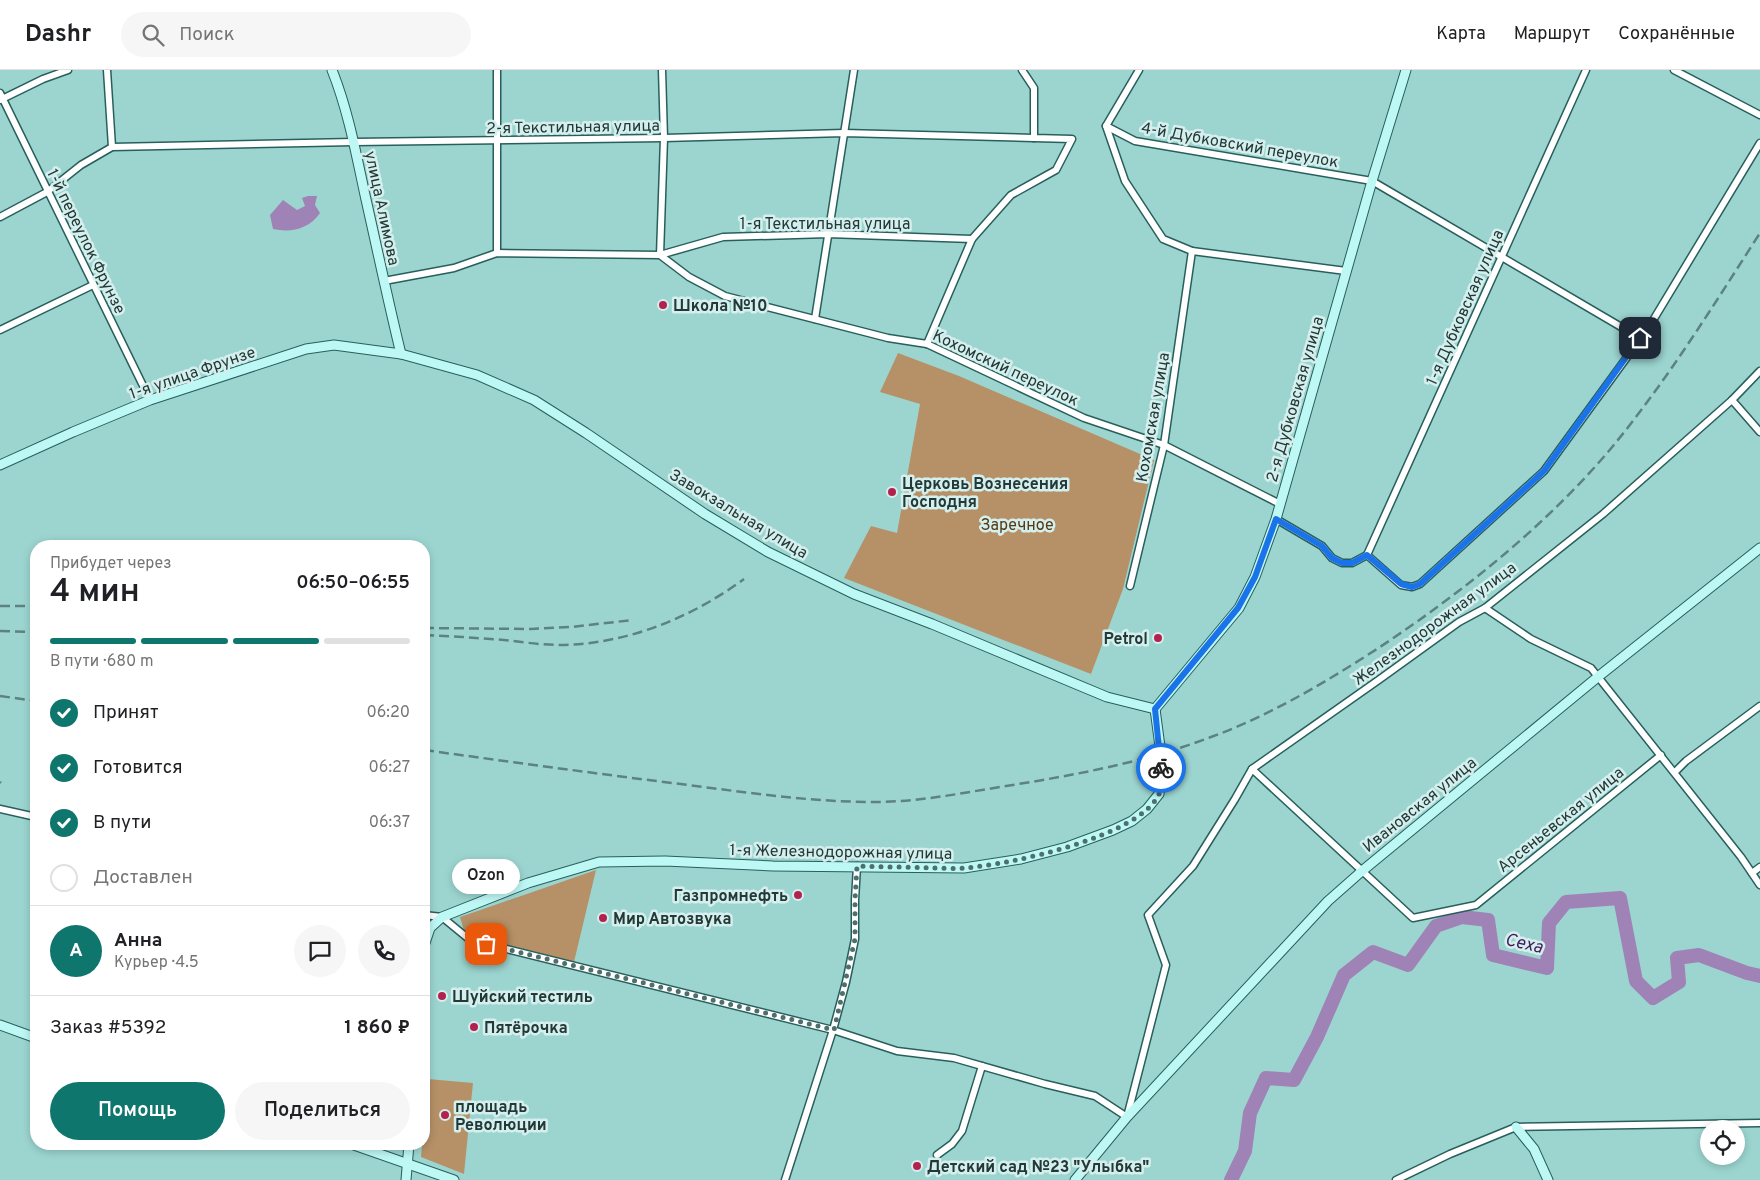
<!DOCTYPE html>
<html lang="ru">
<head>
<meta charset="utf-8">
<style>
  body { margin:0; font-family:Overpass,sans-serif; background:#f6f6f6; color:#202124; height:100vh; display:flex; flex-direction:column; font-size:19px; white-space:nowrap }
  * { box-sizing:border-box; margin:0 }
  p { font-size:16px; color:#757577 }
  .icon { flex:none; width:28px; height:28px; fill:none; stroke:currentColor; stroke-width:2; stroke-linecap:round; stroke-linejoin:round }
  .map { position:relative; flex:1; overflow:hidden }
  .sheet { position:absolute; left:30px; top:470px; width:400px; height:610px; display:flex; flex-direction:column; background:#fff; border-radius:20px; box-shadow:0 2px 8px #0003 }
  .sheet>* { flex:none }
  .buttons { position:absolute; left:1700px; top:1050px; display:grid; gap:10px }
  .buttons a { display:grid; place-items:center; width:45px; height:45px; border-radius:50%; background:#fff; box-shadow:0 2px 8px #0003; font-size:25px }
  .pin { position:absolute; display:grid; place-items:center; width:42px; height:42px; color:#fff; margin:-21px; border-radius:10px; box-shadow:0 2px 8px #0006 }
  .courier { position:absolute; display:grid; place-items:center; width:50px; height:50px; margin:-25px; border:4px solid #1a73e8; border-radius:50%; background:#fff; color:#222; box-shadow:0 1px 6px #0007 }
  .bubble { position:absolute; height:35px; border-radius:18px; background:#fff; box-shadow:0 2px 8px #0003; font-size:16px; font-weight:600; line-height:35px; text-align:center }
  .overview em { font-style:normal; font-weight:600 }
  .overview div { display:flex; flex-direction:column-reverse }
  .overview { display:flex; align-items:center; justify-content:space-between; height:85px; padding:0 20px }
  h1 { font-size:32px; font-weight:600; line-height:38px }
  .bar { display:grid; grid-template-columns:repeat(4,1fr); gap:8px 5px; align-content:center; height:60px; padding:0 20px }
  .bar i { height:6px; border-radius:4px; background:#e0e0e0 }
  .bar .active { background:#0f766e }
  .bar p { grid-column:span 4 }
  .line { display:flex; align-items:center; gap:12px; padding:0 20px; border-top:1px solid #e0e0e0 }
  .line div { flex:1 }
  .round { display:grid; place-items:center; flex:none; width:52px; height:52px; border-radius:26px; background:#f6f6f6 }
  ol { padding:0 20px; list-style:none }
  li { display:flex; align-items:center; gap:15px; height:55px }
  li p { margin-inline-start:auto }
  li .icon { padding:5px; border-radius:50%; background:#0f766e; color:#fff; stroke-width:4 }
  li:last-child { color:#757577 }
  li i { width:28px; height:28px; border:2px solid #e0e0e0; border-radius:50% }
  .primary-button { display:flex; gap:10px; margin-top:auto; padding:10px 20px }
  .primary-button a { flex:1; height:58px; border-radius:30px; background:#0f766e; color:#fff; font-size:20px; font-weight:600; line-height:58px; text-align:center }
  .primary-button a+a { background:#f6f6f6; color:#202124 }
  header { display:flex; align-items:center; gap:30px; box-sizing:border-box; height:70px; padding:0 25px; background:#fff; border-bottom:1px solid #e0e0e0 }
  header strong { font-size:24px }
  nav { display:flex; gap:28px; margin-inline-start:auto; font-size:18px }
  .search { width:350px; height:45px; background:#f6f6f6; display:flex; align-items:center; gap:12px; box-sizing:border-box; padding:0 18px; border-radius:28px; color:#757577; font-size:19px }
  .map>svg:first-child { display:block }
  .green { fill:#b69167 }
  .water { fill:#a083b6 }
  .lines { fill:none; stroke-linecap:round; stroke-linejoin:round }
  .river { stroke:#a083b6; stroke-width:14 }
  .street-casing { stroke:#285f5c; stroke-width:9 }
  .secondary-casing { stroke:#285f5c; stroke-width:11 }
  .street { stroke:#fff; stroke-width:6 }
  .secondary { stroke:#bef8f5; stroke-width:9 }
  .rail { stroke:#5c837f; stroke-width:2.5; stroke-dasharray:10 5; stroke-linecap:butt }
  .done { stroke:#4d706d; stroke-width:5; stroke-dasharray:0 9 }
  .route { stroke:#1a73e8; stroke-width:6 }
  .poi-dot { fill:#b3214d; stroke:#d4efed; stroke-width:2 }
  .labels { text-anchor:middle; stroke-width:5; stroke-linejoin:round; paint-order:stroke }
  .street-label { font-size:16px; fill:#223937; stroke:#d4efed }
  .poi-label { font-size:16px; font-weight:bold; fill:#223937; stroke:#d4efed; text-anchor:start }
  .park-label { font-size:16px; fill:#553811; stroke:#d4efed }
  .water-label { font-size:18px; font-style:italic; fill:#441c5c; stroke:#d4efed }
</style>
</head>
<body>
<header>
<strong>Dashr</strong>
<div class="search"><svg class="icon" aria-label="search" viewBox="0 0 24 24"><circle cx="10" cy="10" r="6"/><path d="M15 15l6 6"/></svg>Поиск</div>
<nav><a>Карта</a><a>Маршрут</a><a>Сохранённые</a></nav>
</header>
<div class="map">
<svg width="1760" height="1110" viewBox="0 0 1760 1110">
  <rect width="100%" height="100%" fill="#9cd5d0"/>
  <g class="green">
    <polygon points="898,283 959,306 1154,390 1123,519 1091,604 844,508 871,456 897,463 920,334 880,322"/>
    <polygon points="596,800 574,892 465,864 460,847"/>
    <polygon points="428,1009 473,1013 464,1104 421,1087"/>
  </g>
  <path class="water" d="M308,126H317L315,135L320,143C309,159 291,163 273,159L270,145L283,130L297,140L305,136L302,128Z"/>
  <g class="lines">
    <polyline class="river" points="1231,1110 1245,1081 1250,1043 1266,1008 1294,1010 1317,967 1344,905 1373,882 1408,895 1436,856 1462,847 1488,850 1493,885 1547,898 1549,853 1566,832 1620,828 1636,911 1653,928 1679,912 1677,888 1699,885 1747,903 1760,906"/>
    <defs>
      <g id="street">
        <polyline points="107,0 112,77"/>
        <polyline points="497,0 497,183"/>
        <polyline points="662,0 664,68 660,185 689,207 725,226 888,268 927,274 1084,348 1164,375 1280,434"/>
        <polyline points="1139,0 1106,56 1125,111 1163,169 1192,181 1346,201"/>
        <polyline points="1674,0 1760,45"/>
        <polyline points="0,23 150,330"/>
        <polyline points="0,30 43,9 68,0"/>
        <polyline points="1106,56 1135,71 1372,111 1640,268"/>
        <polyline points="0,147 47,122 81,95 112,77 354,72 664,68 844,63 1034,68"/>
        <polyline points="384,211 454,198 497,183 660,185 723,167 828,164 972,169"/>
        <polyline points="815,249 854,0"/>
        <polyline points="0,260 93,215"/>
        <polyline points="927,274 972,169 1011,125 1056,100 1072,69 1034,68 1034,18 1022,0"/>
        <polyline points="1732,330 1760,362"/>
        <polyline points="1276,449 1322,476 1332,488 1342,493 1352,493 1367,485"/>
        <polyline points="1367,485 1401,515 1412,517 1420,514 1544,401 1649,257 1760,73"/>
        <polyline points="1367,485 1586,0"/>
        <polyline points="1130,516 1164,375 1192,181"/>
        <polyline points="1485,538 1531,569 1591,598 1741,787 1760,815"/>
        <polyline points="1252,699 1413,848 1476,835 1661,685"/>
        <polyline points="1675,702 1686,691 1760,636"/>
        <polyline points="0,739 36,747"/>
        <polyline points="1752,803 1760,797"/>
        <polyline points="424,845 442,847 470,870 833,960 897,981 954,988 1045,1014 1095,1026 1127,1047 1166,895 1148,845 1193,796 1235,729 1252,699 1380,609 1459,552 1485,538 1603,444 1732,330 1760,301"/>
        <polyline points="937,1085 952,1074 962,1061 982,996"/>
        <polyline points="785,1110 833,960 846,912 855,869 855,830 857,796"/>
        <polyline points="1396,1110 1450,1084 1516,1057 1760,1053"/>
      </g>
      <g id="secondary">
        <path d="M332,0C348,40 356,83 365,125C377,178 388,231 401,284"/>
        <polyline points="0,395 73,362 150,330 306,279 334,275 401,284 477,305 534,330 586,363 705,444 768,482 854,524 932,554 1107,627 1155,639"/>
        <polyline points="1155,639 1239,538 1255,507 1276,449 1372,111 1406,0"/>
        <polyline points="424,876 430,858 442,847 528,813 599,792 665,791 773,796 964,798 1021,789 1067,777 1113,760 1132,751 1147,739 1159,724 1162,707 1161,684 1155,639"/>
        <polyline points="0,955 36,968"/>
        <polyline points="1516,1057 1534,1079 1548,1110"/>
        <polyline points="351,1074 454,1110"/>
        <polyline points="406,1110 409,1074"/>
        <polyline points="1075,1110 1127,1047 1328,831 1362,801 1599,606 1760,478"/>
      </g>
    </defs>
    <use href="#street" class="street-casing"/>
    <use href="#secondary" class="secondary-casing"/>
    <use href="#street" class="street"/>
    <use href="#secondary" class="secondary"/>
    <g class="rail">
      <polyline points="0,536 36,536"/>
      <polyline points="424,558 531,559 571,557 633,550"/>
      <polyline points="0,561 36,562"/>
      <path d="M424,565C451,566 477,568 504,570C522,572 542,575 561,575C627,574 691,548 744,509"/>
      <polyline points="0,626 36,631"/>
      <path d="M424,680C512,692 599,704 688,715C750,723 812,732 874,732C919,732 962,723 1006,716C1076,705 1145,692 1211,667C1271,645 1324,613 1377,579C1463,522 1547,455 1613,376C1668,309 1713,236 1760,163"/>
      <polyline points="0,712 1,713"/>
    </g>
  </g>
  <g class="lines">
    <path class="done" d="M486,874L834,960L855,869V830L857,796C881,797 906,797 930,798C941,798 953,799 964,798C1008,795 1140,767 1159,724C1162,717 1162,706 1161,698"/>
    <polyline class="route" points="1161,698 1155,639 1238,538 1255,507 1276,449 1322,476 1332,488 1342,493 1352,493 1367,485 1401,514 1412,517 1420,514 1544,401 1640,268"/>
  </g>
  <g class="poi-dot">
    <circle cx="663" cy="235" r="5"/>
    <circle cx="892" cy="422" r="5"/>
    <circle cx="1158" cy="568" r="5"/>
    <circle cx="798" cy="825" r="5"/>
    <circle cx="603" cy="848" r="5"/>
    <circle cx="442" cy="926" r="5"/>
    <circle cx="474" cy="957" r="5"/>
    <circle cx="445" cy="1045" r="5"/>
    <circle cx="917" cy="1096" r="5"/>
  </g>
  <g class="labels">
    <g class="street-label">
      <text transform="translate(573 56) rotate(-1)" y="6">2-я Текстильная улица</text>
      <text transform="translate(1240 74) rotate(10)" y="6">4-й Дубковский переулок</text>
      <text transform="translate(383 138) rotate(78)" y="6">улица Алимова</text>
      <text x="825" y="159">1-я Текстильная улица</text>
      <text transform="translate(87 171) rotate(64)" y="6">1-й переулок Фрунзе</text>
      <text transform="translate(1464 237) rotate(-66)" y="6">1-я Дубковская улица</text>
      <text transform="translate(1006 297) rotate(25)" y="6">Кохомский переулок</text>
      <text transform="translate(192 302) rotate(-19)" y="6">1-я улица Фрунзе</text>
      <text transform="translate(1294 329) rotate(-74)" y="6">2-я Дубковская улица</text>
      <text transform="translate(1152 347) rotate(-80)" y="6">Кохомская улица</text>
      <text transform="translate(739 443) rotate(31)" y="6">Завокзальная улица</text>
      <text transform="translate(1434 553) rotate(-36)" y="6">Железнодорожная улица</text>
      <text transform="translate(1419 734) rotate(-39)" y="6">Ивановская улица</text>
      <text transform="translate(1560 749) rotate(-39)" y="6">Арсеньевская улица</text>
      <text transform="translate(841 781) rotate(1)" y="6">1-я Железнодорожная улица</text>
    </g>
    <g class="poi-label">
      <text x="673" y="241">Школа №10</text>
      <text x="902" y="419">Церковь Вознесения<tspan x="902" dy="18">Господня</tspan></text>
      <text x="1148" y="574" text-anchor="end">Petrol</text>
      <text x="788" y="831" text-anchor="end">Газпромнефть</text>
      <text x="613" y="854">Мир Автозвука</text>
      <text x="452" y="932">Шуйский тестиль</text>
      <text x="484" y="963">Пятёрочка</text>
      <text x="455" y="1042">площадь<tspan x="455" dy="18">Революции</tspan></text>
      <text x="927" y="1102">Детский сад №23 "Улыбка"</text>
    </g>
    <g class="park-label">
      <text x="1017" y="460">Заречное</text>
    </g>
    <g class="water-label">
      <text transform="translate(1524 873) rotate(13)" y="6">Сеха</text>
    </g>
  </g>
</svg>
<div class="buttons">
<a><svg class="icon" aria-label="locate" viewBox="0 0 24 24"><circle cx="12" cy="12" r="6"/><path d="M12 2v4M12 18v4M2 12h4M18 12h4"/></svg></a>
</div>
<div class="pin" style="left:486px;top:874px;background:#ea580c"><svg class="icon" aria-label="bag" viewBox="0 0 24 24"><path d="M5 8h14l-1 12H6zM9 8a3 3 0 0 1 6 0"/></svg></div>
<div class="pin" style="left:1640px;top:268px;background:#1f2937"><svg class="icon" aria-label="home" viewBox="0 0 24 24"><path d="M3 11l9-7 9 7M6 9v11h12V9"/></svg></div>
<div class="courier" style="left:1161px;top:698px"><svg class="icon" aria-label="bike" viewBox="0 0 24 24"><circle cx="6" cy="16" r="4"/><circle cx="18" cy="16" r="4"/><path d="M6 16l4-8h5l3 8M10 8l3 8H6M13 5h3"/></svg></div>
<div class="bubble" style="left:452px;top:789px;width:68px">Ozon</div>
<section class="sheet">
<div class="overview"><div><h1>4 мин</h1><p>Прибудет через</p></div><em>06:50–06:55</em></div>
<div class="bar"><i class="active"></i><i class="active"></i><i class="active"></i><i></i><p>В пути · 680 m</p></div>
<ol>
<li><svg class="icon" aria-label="check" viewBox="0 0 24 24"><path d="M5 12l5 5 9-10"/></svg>Принят<p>06:20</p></li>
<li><svg class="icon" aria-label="check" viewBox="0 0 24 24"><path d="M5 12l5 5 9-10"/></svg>Готовится<p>06:27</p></li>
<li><svg class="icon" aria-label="check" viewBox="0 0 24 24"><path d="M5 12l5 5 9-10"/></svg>В пути<p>06:37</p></li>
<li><i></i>Доставлен</li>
</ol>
<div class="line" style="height:90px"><b class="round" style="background:#0f766e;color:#fff">А</b><div><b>Анна</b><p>Курьер · 4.5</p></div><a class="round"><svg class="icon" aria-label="chat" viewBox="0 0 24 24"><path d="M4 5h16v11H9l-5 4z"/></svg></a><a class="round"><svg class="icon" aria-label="phone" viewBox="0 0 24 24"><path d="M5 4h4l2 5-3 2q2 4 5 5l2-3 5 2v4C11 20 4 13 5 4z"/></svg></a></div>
<div class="line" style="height:65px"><div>Заказ #5392</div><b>1 860 ₽</b></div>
<div class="primary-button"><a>Помощь</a><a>Поделиться</a></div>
</section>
</div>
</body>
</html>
